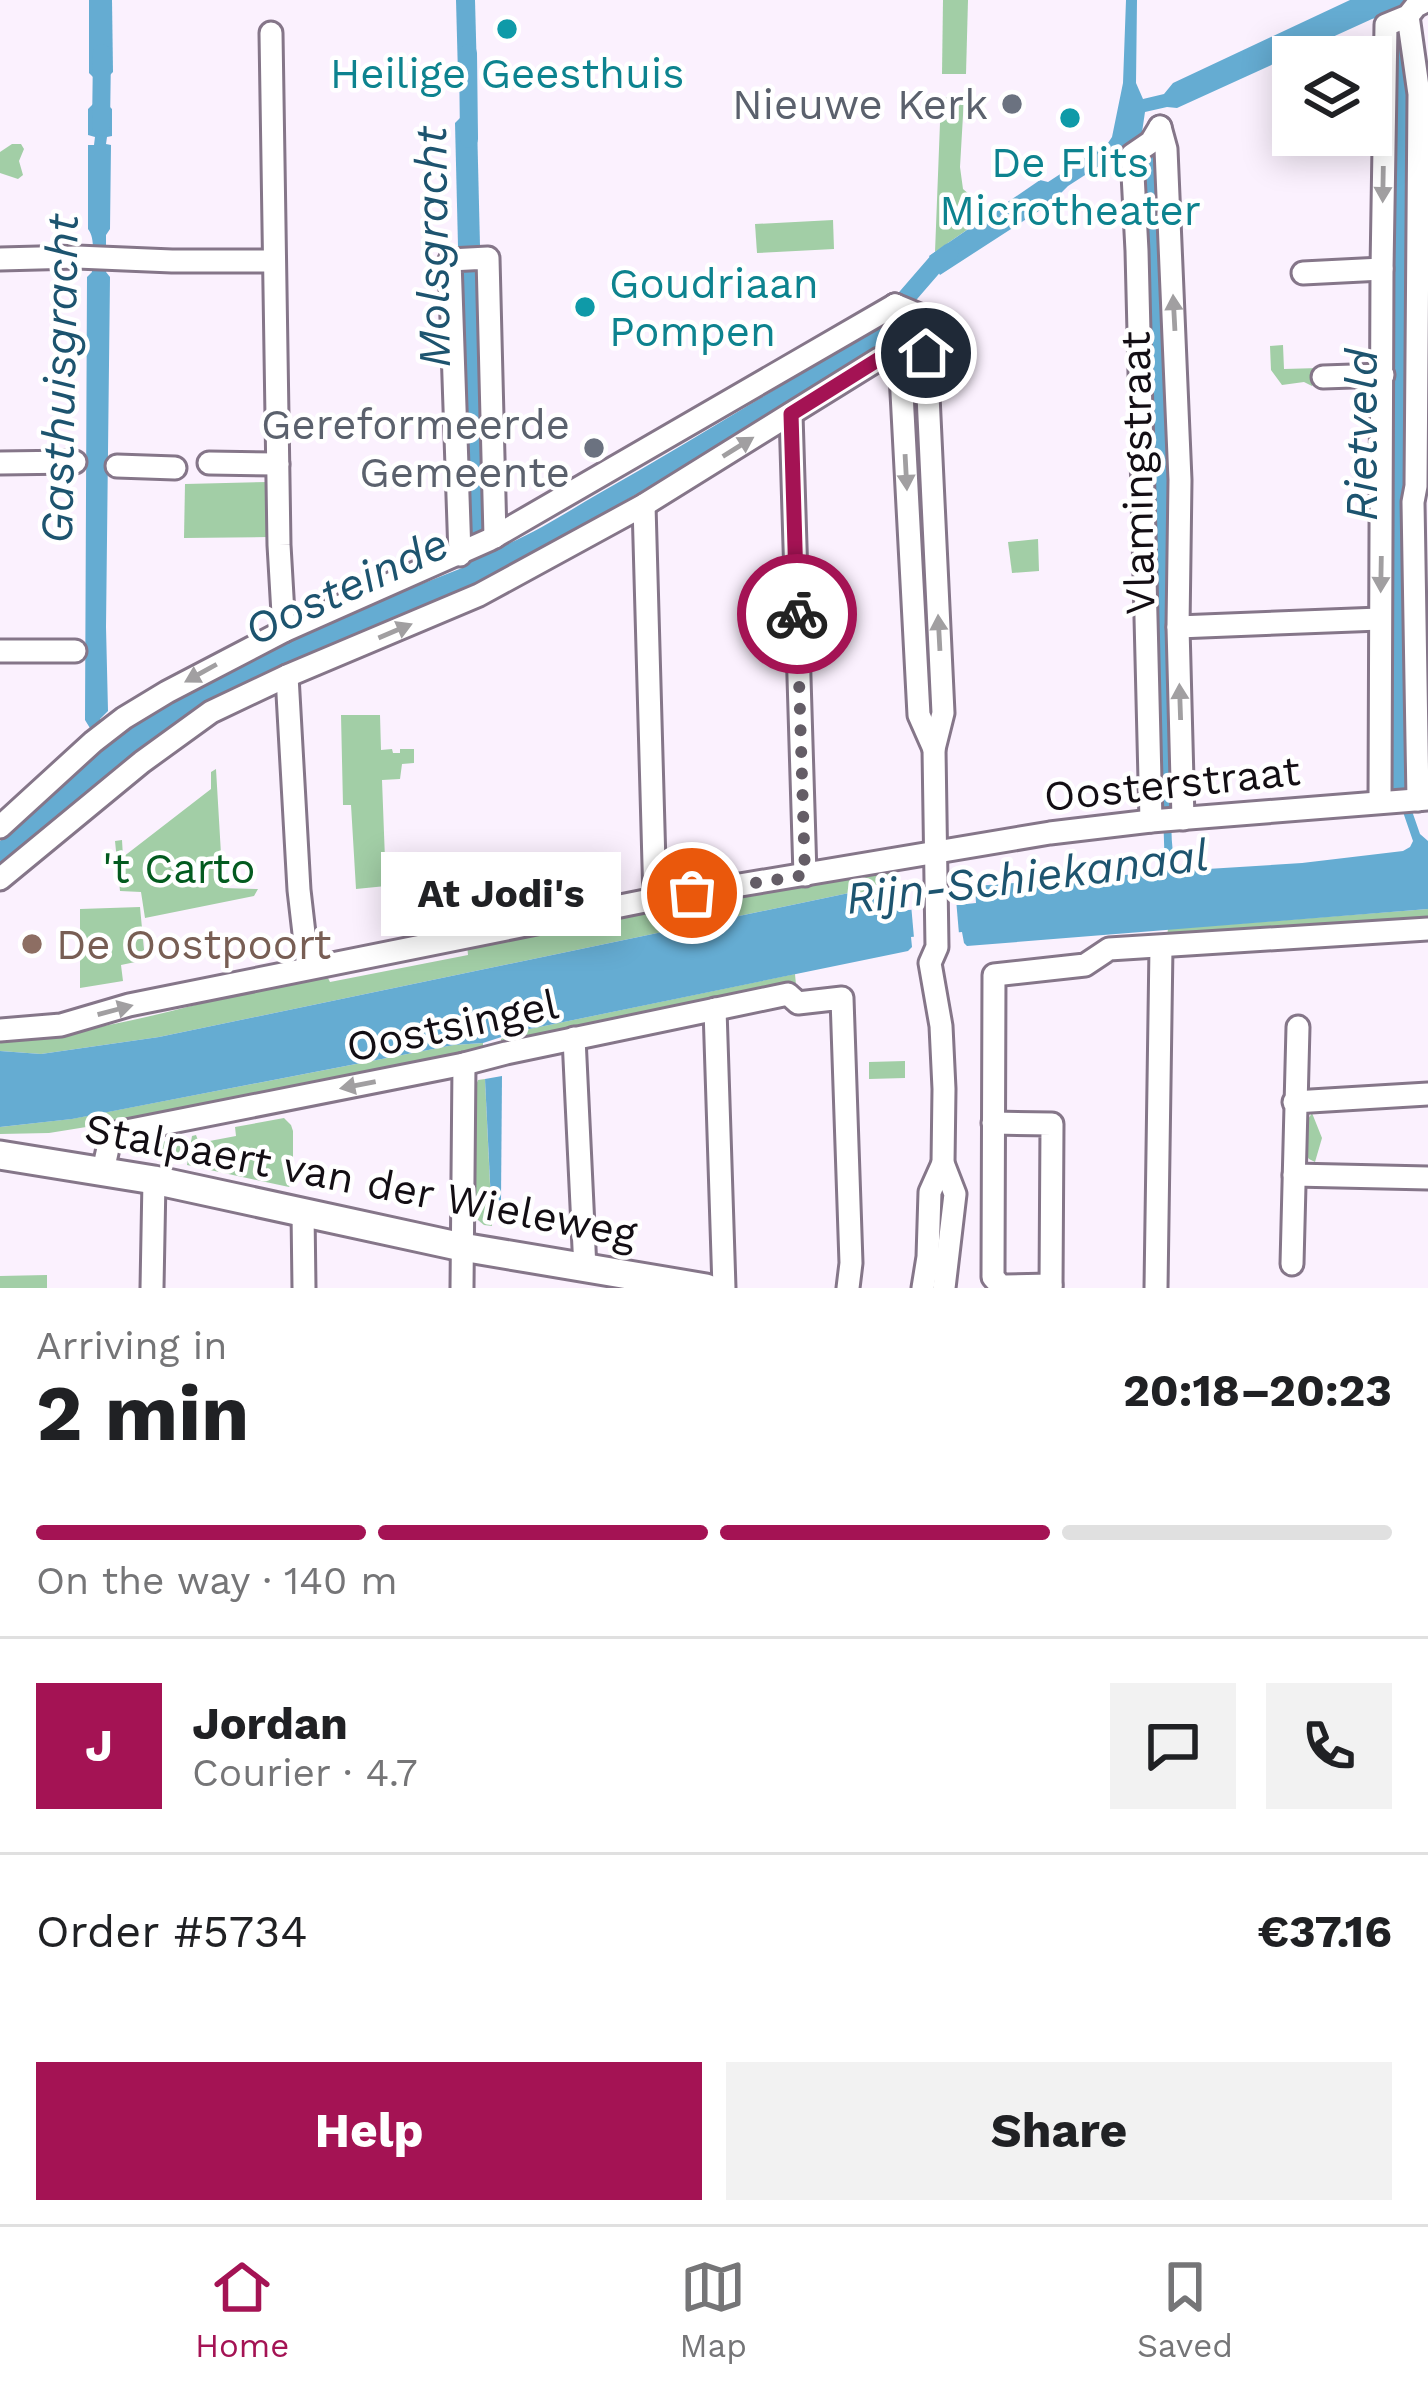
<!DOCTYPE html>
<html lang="en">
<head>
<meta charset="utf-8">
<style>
  body { margin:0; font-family:"Work Sans",sans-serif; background:#f2f2f2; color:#202124; height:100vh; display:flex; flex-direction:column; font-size:45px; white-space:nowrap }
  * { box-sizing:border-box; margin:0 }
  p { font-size:39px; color:#757577 }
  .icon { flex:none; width:66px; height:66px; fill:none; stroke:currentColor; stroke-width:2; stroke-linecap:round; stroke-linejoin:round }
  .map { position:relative; height:1288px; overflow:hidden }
  .panel { display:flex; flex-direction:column; background:#fff; flex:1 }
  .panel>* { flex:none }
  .tools { position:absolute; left:1272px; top:36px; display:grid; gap:24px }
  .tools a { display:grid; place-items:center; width:120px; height:120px; border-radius:0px; background:#fff; box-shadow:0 6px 30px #0003; font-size:60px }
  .pin { position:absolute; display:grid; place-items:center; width:102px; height:102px; color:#fff; margin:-51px; border:6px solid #fff; border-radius:50%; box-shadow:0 3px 12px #0007 }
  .courier { position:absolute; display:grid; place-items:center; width:120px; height:120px; margin:-60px; border:9px solid #a41354; border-radius:50%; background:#fff; color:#222; box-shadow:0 3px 15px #0007 }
  .bubble { position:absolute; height:84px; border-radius:0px; background:#fff; box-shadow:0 6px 30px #0003; font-size:39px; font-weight:700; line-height:84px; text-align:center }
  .summary em { font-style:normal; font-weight:700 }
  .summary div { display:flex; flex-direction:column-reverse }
  .summary { display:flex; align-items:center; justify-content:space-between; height:204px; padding:0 36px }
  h1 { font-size:78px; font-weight:700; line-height:90px }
  .bar { display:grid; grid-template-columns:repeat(4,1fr); gap:18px 12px; align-content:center; height:144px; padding:0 36px }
  .bar i { height:15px; border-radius:9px; background:#e0e0e0 }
  .bar .on { background:#a41354 }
  .bar p { grid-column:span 4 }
  .line { display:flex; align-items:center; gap:30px; padding:0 36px; border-top:3px solid #e0e0e0 }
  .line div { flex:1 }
  .round { display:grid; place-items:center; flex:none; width:126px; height:126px; border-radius:0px; background:#f2f2f2 }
  .cta { display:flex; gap:24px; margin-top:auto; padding:24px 36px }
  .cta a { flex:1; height:138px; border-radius:0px; background:#a41354; color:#fff; font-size:48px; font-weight:700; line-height:138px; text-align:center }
  .cta a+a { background:#f2f2f2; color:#202124 }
  .menu { display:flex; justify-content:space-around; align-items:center; height:168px; border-top:3px solid #e0e0e0; background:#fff; font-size:33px; color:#757577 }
  .menu a { display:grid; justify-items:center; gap:6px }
  .menu .on { color:#a41354 }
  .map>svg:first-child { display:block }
  .green { fill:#a2cea6 }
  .water { fill:#65acd2 }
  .pier { fill:#fbf1fe }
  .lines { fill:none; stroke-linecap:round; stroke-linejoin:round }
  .canal { stroke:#65acd2; stroke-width:18 }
  .minor-casing { stroke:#857689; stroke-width:27 }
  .secondary-casing { stroke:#857689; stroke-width:33 }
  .minor { stroke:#fff; stroke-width:21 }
  .secondary { stroke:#fff; stroke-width:27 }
  .oneway { fill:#a19fa1 }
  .done { stroke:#645d66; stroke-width:12; stroke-dasharray:0 21.6 }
  .route { stroke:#a41354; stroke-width:15 }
  .culture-dot { fill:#0f9aa8; stroke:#fff; stroke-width:4.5 }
  .worship-dot { fill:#6b7280; stroke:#fff; stroke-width:4.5 }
  .education-dot { fill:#8d6e63; stroke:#fff; stroke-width:4.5 }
  .labels { text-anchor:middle; stroke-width:9; stroke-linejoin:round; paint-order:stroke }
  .culture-label { font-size:42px; fill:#0d838f; stroke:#fff }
  .worship-label { font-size:42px; fill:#5b616d; stroke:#fff; text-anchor:end }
  .street-label { font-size:42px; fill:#130e14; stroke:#fff }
  .park-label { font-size:42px; fill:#035b1f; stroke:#fff }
  .education-label { font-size:42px; fill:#785e54; stroke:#fff; text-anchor:start }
  .water-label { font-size:45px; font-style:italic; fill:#1d546f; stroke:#fff }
</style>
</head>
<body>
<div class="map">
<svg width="1428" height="1288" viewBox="0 0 1428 1288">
  <rect width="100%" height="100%" fill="#fbf1fe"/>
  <g class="green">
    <polygon points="943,0 968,0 966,74 942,74"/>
    <polygon points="941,97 964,98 960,167 963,189 978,202 997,209 935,252"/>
    <polygon points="12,144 21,144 24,149 19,161 23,175 18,179 0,173 0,152"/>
    <polygon points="833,220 834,249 757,253 755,224"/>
    <polygon points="1283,345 1284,369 1319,368 1312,386 1304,382 1282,385 1271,370 1270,346"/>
    <polygon points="268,482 268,537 184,538 185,484"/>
    <polygon points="1038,539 1039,571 1012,573 1008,542"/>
    <polygon points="341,715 380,715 381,750 392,749 393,753 400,753 400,749 414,749 414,763 402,764 400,779 382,780 386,886 356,889 351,805 343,805"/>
    <polygon points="216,769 223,888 258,889 254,896 145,918 141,892 120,891 115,841 122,840 123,857 211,789 211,772"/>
    <path d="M890,873L898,877L897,903L865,894L849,893L159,1037L41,1054L0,1051V1036C112,1038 218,991 328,978L330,982L468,955L467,944L570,921L866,875Z"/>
    <polygon points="140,907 145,960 121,965 123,981 80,988 80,909"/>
    <polygon points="1428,909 1428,919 1167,936 1168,929"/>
    <polygon points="795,974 796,985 501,1049 501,1039 520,1031"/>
    <polygon points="483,1043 483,1053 107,1129 105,1124 49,1133 0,1134 0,1127 71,1119 454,1045"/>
    <polygon points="905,1061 905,1078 869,1079 869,1062"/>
    <polygon points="485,1079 492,1226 484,1225 473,1216 474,1090 478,1080"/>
    <polygon points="1312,1113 1322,1138 1315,1162 1309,1159 1300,1146 1305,1124"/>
    <polygon points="284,1118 291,1125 293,1131 293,1180 289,1187 187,1165 192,1136 196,1135 199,1143 236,1136 235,1127"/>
    <polygon points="187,1137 182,1163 135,1152 136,1147"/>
    <polygon points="47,1275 47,1288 0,1288 0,1276"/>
  </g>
  <g class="water">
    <polygon points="89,0 112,0 113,72 107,78 94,78 89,73"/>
    <polygon points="456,0 475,0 477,75 473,78 458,75"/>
    <polygon points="1126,0 1137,0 1136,83 1143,99 1164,94 1173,83 1350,0 1412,0 1406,44 1408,791 1388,789 1389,14 1372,19 1177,108 1167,107 1145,112 1141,139 1068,186 1053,201 1049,200 1045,207 940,275 929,256 1040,180 1048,182 1108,143 1112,137 1123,83"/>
    <path d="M93,104H107L112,109V136L107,137L106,144L111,145L110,229L106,235V272L110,277L106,627L108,711L100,719L112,739L174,695L288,637L462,568L473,560L474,555C518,545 560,516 598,494C689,442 778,388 866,333L874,332L883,347L873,356L479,586L264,677L0,868V841L92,757L101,746L85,720L87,277L92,272C92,259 96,239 88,229V145H94L95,137L88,135V109Z"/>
    <polygon points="461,117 473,117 477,122 480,246 477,252 463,252 458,246 455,123"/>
    <path d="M1153,156L1156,158L1171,486L1175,804C1168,824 1173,850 1175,871L1302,863L1403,851L1410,847L1413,841L1403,812L1412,811L1420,834L1428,841V909L967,946L964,943L962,932L911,937L912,947L908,951L520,1031L483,1043L454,1045L72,1119L0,1127V1051L41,1054L159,1037L849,893L865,894L897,903L899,911L976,903L975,886L1165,872L1142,164Z"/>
    <polygon points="463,270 477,270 480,276 488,530 471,542 466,536 460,276"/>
    <polygon points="502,1076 501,1200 491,1202 485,1079"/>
  </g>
  <polygon class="pier" points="956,899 959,934 914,938 911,904"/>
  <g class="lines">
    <g class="canal">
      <polyline points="468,53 469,139"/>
      <polyline points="101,127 102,53"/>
      <polyline points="858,349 867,343 938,261 950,252"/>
    </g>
    <defs>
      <g id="minor">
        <polyline points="1408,16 1419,94 1416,486 1413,502 1418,800"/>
        <polyline points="271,33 279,545 284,631"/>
        <polyline points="1160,127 1166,149 1180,480 1178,627 1183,819"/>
        <polyline points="0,259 77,257 172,261 274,261"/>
        <polyline points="1303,273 1382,269"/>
        <polyline points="895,305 924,317 926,353 943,713 934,749 937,947 930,963 941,1026 944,1089 943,1163 955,1194 944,1288"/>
        <polyline points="895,305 900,355 919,715 934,749"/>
        <polyline points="1323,377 1383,375"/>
        <polyline points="791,414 805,875"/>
        <polyline points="0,463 75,462"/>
        <polyline points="209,463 278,464"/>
        <polyline points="117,466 175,468"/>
        <polyline points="644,505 655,900"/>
        <polyline points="460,555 450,260 488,258 495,537"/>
        <polyline points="1178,627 1380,619"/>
        <polyline points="0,651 75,651"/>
        <polyline points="287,676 299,890 308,968"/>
        <polyline points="1380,802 1382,269 1386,25 1408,16 1416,6 1428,0"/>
        <polyline points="1151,821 1137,251 1132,155 1151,142 1160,127"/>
        <polyline points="0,827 93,742 124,718 167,692 284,631 489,540 895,305"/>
        <polyline points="0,879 142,762 211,712 287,676 479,595 644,505 879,359 891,355 926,353"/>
        <polyline points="715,1009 724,1288"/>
        <polyline points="0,1030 61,1025 129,1005 645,901 1050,833 1151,821 1428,799"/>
        <polyline points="574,1038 585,1269"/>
        <polyline points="1294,1102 1428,1094"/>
        <polyline points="993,1123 1052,1124 1051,1288"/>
        <polyline points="103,1171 110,1139 116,1133 464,1064 506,1053 788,994 798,1003 842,998 851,1263 848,1288"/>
        <polyline points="1294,1175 1428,1178"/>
        <polyline points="303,1212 304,1288"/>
        <polyline points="1292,1264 1298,1027"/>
        <polyline points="1051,1285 1006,1286 1000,1285 993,1277 994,975 1085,965 1109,949 1428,929"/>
        <polyline points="152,1288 154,1180"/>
        <polyline points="462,1288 464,1064"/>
        <polyline points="923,1288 928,1257 930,1192 943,1163"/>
        <polyline points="1156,1288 1161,947"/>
      </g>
      <polyline id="secondary" points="0,1155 154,1180 462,1247 706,1288"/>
    </defs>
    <use href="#minor" class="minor-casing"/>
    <use href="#secondary" class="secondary-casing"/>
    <use href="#minor" class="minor"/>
    <use href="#secondary" class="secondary"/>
  </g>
  <defs><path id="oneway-solid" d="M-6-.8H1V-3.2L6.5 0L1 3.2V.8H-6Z" transform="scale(3)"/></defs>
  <g class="oneway">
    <use href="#oneway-solid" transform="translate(1383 184) rotate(91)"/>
    <use href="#oneway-solid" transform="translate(1174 313) rotate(-93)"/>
    <use href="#oneway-solid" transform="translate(738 447) rotate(-32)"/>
    <use href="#oneway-solid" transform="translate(906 472) rotate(87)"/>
    <use href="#oneway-solid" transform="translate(1381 574) rotate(91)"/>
    <use href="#oneway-solid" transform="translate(395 631) rotate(-23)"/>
    <use href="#oneway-solid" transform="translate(939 633) rotate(-93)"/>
    <use href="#oneway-solid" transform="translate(201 673) rotate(151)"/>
    <use href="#oneway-solid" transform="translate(1180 702) rotate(-92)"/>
    <use href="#oneway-solid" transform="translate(115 1010) rotate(-15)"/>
    <use href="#oneway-solid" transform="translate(358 1085) rotate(169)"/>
  </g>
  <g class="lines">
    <polyline class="done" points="692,893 805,875 797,614"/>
    <polyline class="route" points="797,614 791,414 879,359 891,355 926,353"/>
  </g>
  <g class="culture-dot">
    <circle cx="507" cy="29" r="12"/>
    <circle cx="1070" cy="118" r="12"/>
    <circle cx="585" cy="307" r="12"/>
  </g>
  <g class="worship-dot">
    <circle cx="1012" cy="104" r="12"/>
    <circle cx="594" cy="448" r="12"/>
  </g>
  <circle class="education-dot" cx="32" cy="944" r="12"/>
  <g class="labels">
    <g class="culture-label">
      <text x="507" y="88">Heilige Geesthuis</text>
      <text x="1070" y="177">De Flits<tspan x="1070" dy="48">Microtheater</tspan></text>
      <text x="609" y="298" text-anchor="start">Goudriaan<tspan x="609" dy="48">Pompen</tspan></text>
    </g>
    <g class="worship-label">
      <text x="988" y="119">Nieuwe Kerk</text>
      <text x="570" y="439">Gereformeerde<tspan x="570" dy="48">Gemeente</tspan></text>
    </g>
    <g class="street-label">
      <text transform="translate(1137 473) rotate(-91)" y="15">Vlamingstraat</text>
      <text transform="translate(1172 783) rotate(-6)" y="15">Oosterstraat</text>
      <text transform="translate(452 1025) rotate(-12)" y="15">Oostsingel</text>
      <text transform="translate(361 1180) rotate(11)" y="15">Stalpaert van der Wieleweg</text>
    </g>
    <g class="park-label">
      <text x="179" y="883">'t Carto</text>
    </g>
    <g class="education-label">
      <text x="56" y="959">De Oostpoort</text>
    </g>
    <g class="water-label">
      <text transform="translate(432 247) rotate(-91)" y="16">Molsgracht</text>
      <text transform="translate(59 379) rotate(-89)" y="16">Gasthuisgracht</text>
      <text transform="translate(1361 435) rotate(-90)" y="16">Rietveld</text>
      <text transform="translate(346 586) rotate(-25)" y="16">Oosteinde</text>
      <text transform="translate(1027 876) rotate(-7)" y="16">Rijn-Schiekanaal</text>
    </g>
  </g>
</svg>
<div class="tools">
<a><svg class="icon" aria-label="layers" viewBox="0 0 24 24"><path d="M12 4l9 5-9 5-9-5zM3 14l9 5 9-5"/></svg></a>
</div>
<div class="pin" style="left:692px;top:893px;background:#ea580c"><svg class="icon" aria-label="bag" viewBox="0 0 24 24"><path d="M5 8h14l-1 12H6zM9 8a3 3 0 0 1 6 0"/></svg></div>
<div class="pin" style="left:926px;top:353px;background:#1f2937"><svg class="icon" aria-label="home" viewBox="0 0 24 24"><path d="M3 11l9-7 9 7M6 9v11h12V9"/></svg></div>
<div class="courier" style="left:797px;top:614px"><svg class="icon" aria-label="bike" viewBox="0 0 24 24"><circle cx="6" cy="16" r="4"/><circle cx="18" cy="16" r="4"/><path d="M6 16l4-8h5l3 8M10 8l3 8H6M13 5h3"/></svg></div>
<div class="bubble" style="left:381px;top:852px;width:240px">At Jodi's</div>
</div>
<section class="panel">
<div class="summary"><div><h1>2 min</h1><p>Arriving in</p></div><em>20:18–20:23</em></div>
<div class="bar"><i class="on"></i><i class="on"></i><i class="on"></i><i></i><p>On the way · 140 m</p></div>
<div class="line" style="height:216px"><b class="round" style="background:#a41354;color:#fff">J</b><div><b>Jordan</b><p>Courier · 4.7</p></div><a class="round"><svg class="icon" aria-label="chat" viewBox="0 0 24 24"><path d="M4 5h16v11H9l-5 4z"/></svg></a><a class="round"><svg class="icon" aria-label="phone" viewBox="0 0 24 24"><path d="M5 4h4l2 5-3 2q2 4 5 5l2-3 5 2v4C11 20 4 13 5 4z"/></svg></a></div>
<div class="line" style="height:156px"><div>Order #5734</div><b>€37.16</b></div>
<div class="cta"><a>Help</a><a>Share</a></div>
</section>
<nav class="menu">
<a class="on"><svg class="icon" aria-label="home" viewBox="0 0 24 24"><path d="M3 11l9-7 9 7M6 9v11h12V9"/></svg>Home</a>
<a><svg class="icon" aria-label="map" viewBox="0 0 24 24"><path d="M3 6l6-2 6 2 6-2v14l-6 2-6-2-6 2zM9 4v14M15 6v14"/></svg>Map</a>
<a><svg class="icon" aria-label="saved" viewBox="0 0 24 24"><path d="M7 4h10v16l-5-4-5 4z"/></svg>Saved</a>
</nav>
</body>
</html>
